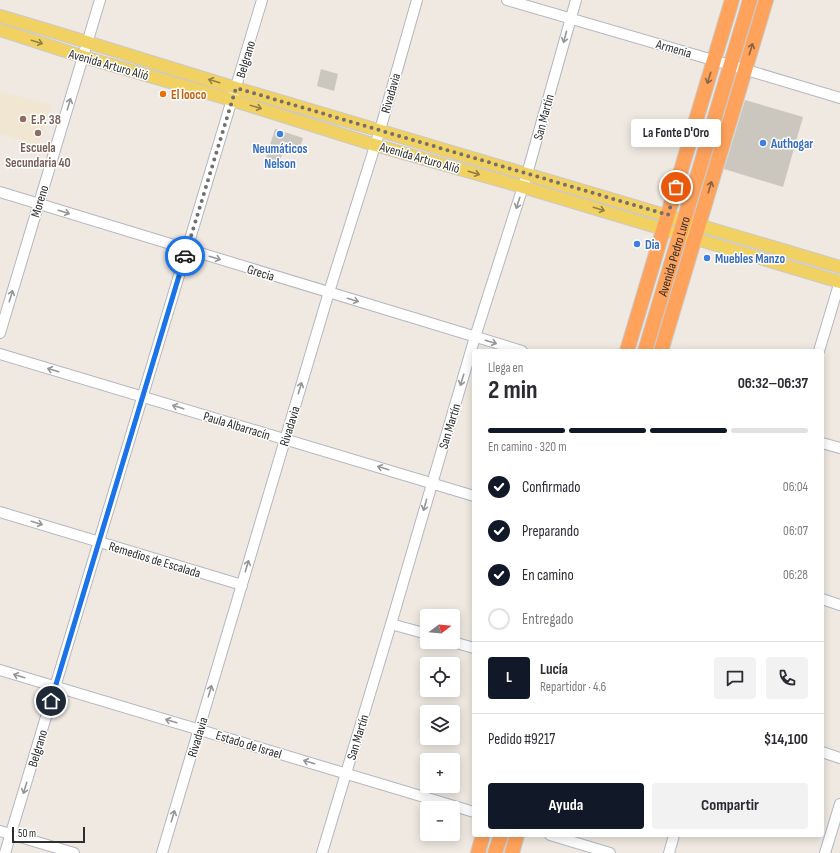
<!DOCTYPE html>
<html lang="es">
<head>
<meta charset="utf-8">
<style>
  body { margin:0; font-family:"Sofia Sans Condensed",sans-serif; background:#f2f2f3; color:#2b2b33; height:100vh; display:flex; flex-direction:column; font-size:15px; white-space:nowrap }
  * { box-sizing:border-box; margin:0 }
  p { font-size:13px; color:#7c7c81 }
  .icon { flex:none; width:22px; height:22px; fill:none; stroke:currentColor; stroke-width:2; stroke-linecap:round; stroke-linejoin:round }
  .map { position:relative; flex:1; overflow:hidden }
  .side { position:absolute; left:472px; top:349px; width:352px; height:488px; display:flex; flex-direction:column; background:#fff; border-radius:4px; box-shadow:0 2px 10px #0003 }
  .side>* { flex:none }
  .needle { width:26px; rotate:74deg }
  .controls { position:absolute; left:420px; top:609px; display:grid; gap:8px }
  .controls a { display:grid; place-items:center; width:40px; height:40px; border-radius:4px; background:#fff; box-shadow:0 2px 10px #0003; font-size:20px }
  .scale { position:absolute; left:12px; bottom:10px; width:73px; box-sizing:border-box; padding-left:4px; border:2px solid #2e2e2e; border-top:0; font-size:11px; line-height:14px; white-space:nowrap; color:#2e2e2e; -webkit-text-stroke:3px #fff; paint-order:stroke }
  .pin { position:absolute; display:grid; place-items:center; width:34px; height:34px; color:#fff; margin:-17px; border:2px solid #fff; border-radius:50%; box-shadow:0 1px 4px #0007 }
  .courier { position:absolute; display:grid; place-items:center; width:40px; height:40px; margin:-20px; border:3px solid #1a73e8; border-radius:50%; background:#fff; color:#222; box-shadow:0 1px 5px #0007 }
  .bubble { position:absolute; height:28px; border-radius:4px; background:#fff; box-shadow:0 2px 10px #0003; font-size:13px; font-weight:700; line-height:28px; text-align:center }
  .overview em { font-style:normal; font-weight:700 }
  .overview div { display:flex; flex-direction:column-reverse }
  .overview { display:flex; align-items:center; justify-content:space-between; height:68px; padding:0 16px }
  h1 { font-size:26px; font-weight:700; line-height:30px }
  .bar { display:grid; grid-template-columns:repeat(4,1fr); gap:6px 4px; align-content:center; height:48px; padding:0 16px }
  .bar i { height:5px; border-radius:3px; background:#e1e1e2 }
  .bar .on { background:#111827 }
  .bar p { grid-column:span 4 }
  .line { display:flex; align-items:center; gap:10px; padding:0 16px; border-top:1px solid #e1e1e2 }
  .line div { flex:1 }
  .round { display:grid; place-items:center; flex:none; width:42px; height:42px; border-radius:4px; background:#f2f2f3 }
  ol { padding:0 16px; list-style:none }
  li { display:flex; align-items:center; gap:12px; height:44px }
  li p { margin-inline-start:auto }
  li .icon { padding:4px; border-radius:50%; background:#111827; color:#fff; stroke-width:4 }
  li:last-child { color:#7c7c81 }
  li i { width:22px; height:22px; border:2px solid #e1e1e2; border-radius:50% }
  .button { display:flex; gap:8px; margin-top:auto; padding:8px 16px }
  .button a { flex:1; height:46px; border-radius:4px; background:#111827; color:#fff; font-size:16px; font-weight:700; line-height:46px; text-align:center }
  .button a+a { background:#f2f2f3; color:#2b2b33 }
  .map>svg:first-child { display:block }
  .education { fill:#f0e6d1 }
  .building { fill:#cbc7bf }
  .lines { fill:none; stroke-linecap:round; stroke-linejoin:round }
  .minor-casing { stroke:#b4b7c1; stroke-width:12 }
  .major-casing { stroke:#c9c9c9; stroke-width:14 }
  .highway-casing { stroke:#c9c9c9; stroke-width:16 }
  .minor { stroke:#fff; stroke-width:10 }
  .major { stroke:#f2d163; stroke-width:12 }
  .highway { stroke:#ffa35c; stroke-width:14 }
  .oneway { stroke:#969696 }
  .oneway2 { stroke:#908048 }
  .oneway3 { stroke:#8c6343 }
  .done { stroke:#726f6d; stroke-width:4; stroke-dasharray:0 7.2 }
  .route { stroke:#1a73e8; stroke-width:5 }
  .food-dot { fill:#e8710a; stroke:#fff; stroke-width:1.5 }
  .education-dot { fill:#8d6e63; stroke:#fff; stroke-width:1.5 }
  .shop-dot { fill:#3f7fe0; stroke:#fff; stroke-width:1.5 }
  .labels { text-anchor:middle; stroke-width:3; stroke-linejoin:round; paint-order:stroke }
  .street-label { font-size:13px; fill:#2e2e2e; stroke:#fff }
  .food-label { font-size:13px; font-weight:bold; fill:#c56008; stroke:#fff; text-anchor:start }
  .education-label { font-size:13px; font-weight:bold; fill:#785e54; stroke:#fff; text-anchor:start }
  .shop-label { font-size:13px; font-weight:bold; fill:#366cbe; stroke:#fff; text-anchor:start }
</style>
</head>
<body>
<div class="map">
<svg width="840" height="853" viewBox="0 0 840 853">
  <rect width="100%" height="100%" fill="#efe9e1"/>
  <polygon class="education" points="0,92 51,104 39,145 0,134"/>
  <g class="building">
    <polygon points="321,69 338,74 334,91 317,86"/>
    <polygon points="745,100 803,117 783,187 724,169"/>
    <polygon points="275,129 303,138 298,154 284,150 279,162 266,158"/>
  </g>
  <g class="lines">
    <defs>
      <g id="minor">
        <polyline points="507,0 730,65 840,98"/>
        <polyline points="0,192 522,351"/>
        <polyline points="0,333 100,0"/>
        <polyline points="819,351 840,281"/>
        <polyline points="0,354 474,496"/>
        <polyline points="822,443 840,448"/>
        <polyline points="0,512 242,585"/>
        <polyline points="822,599 840,605"/>
        <polyline points="391,624 427,634"/>
        <polyline points="453,642 474,648"/>
        <polyline points="0,670 474,812"/>
        <polyline points="822,752 840,758"/>
        <polyline points="0,831 74,853"/>
        <polyline points="550,835 610,853"/>
        <polyline points="5,853 262,0"/>
        <polyline points="162,853 329,292 380,130 417,0"/>
        <polyline points="322,853 391,624 475,337 527,174 576,0"/>
        <polyline points="669,853 674,835"/>
        <polyline points="825,853 840,804"/>
      </g>
      <g id="major">
        <path d="M0,16C79,39 157,64 236,88C437,149 639,206 840,267"/>
        <polyline points="0,30 84,57 232,100 375,145 523,187 840,282"/>
      </g>
      <g id="highway">
        <polyline points="627,351 732,0"/>
        <path id="s1" d="M645,351L750,0"/>
        <polyline points="661,351 766,0"/>
        <polyline points="478,853 483,835"/>
        <polyline points="495,853 501,835"/>
        <polyline points="512,853 517,835"/>
      </g>
    </defs>
    <use href="#minor" class="minor-casing"/>
    <use href="#major" class="major-casing"/>
    <use href="#highway" class="highway-casing"/>
    <use href="#minor" class="minor"/>
    <use href="#major" class="major"/>
    <use href="#highway" class="highway"/>
  </g>
  <defs><path id="oneway-shaft" d="M-6 0H5M1.5-3L5.5 0L1.5 3" fill="none" stroke-width="1.6" stroke-linecap="round" stroke-linejoin="round"/></defs>
  <g class="oneway">
    <use href="#oneway-shaft" transform="translate(565 37) rotate(105)"/>
    <use href="#oneway-shaft" transform="translate(69 104) rotate(-73)"/>
    <use href="#oneway-shaft" transform="translate(518 203) rotate(108)"/>
    <use href="#oneway-shaft" transform="translate(64 212) rotate(17)"/>
    <use href="#oneway-shaft" transform="translate(215 258) rotate(17)"/>
    <use href="#oneway-shaft" transform="translate(11 296) rotate(-73)"/>
    <use href="#oneway-shaft" transform="translate(353 300) rotate(17)"/>
    <use href="#oneway-shaft" transform="translate(491 342) rotate(17)"/>
    <use href="#oneway-shaft" transform="translate(53 370) rotate(-163)"/>
    <use href="#oneway-shaft" transform="translate(462 380) rotate(107)"/>
    <use href="#oneway-shaft" transform="translate(300 388) rotate(-73)"/>
    <use href="#oneway-shaft" transform="translate(178 407) rotate(-163)"/>
    <use href="#oneway-shaft" transform="translate(383 468) rotate(-163)"/>
    <use href="#oneway-shaft" transform="translate(425 505) rotate(106)"/>
    <use href="#oneway-shaft" transform="translate(37 523) rotate(17)"/>
    <use href="#oneway-shaft" transform="translate(247 566) rotate(-73)"/>
    <use href="#oneway-shaft" transform="translate(19 676) rotate(-163)"/>
    <use href="#oneway-shaft" transform="translate(210 691) rotate(-73)"/>
    <use href="#oneway-shaft" transform="translate(171 721) rotate(-163)"/>
    <use href="#oneway-shaft" transform="translate(309 762) rotate(-163)"/>
    <use href="#oneway-shaft" transform="translate(25 788) rotate(107)"/>
    <use href="#oneway-shaft" transform="translate(173 816) rotate(-73)"/>
  </g>
  <g class="oneway2">
    <use href="#oneway-shaft" transform="translate(37 42) rotate(17)"/>
    <use href="#oneway-shaft" transform="translate(214 81) rotate(-163)"/>
    <use href="#oneway-shaft" transform="translate(256 107) rotate(17)"/>
    <use href="#oneway-shaft" transform="translate(474 173) rotate(16)"/>
    <use href="#oneway-shaft" transform="translate(599 209) rotate(17)"/>
  </g>
  <g class="oneway3">
    <use href="#oneway-shaft" transform="translate(751 49) rotate(-73)"/>
    <use href="#oneway-shaft" transform="translate(709 78) rotate(107)"/>
    <use href="#oneway-shaft" transform="translate(710 187) rotate(-73)"/>
  </g>
  <g class="lines">
    <polyline class="done" points="185,256 236,88 668,215 676,187"/>
    <polyline class="route" points="51,701 185,256"/>
  </g>
  <circle class="food-dot" cx="163" cy="94" r="4"/>
  <g class="education-dot">
    <circle cx="23" cy="119" r="4"/>
    <circle cx="38" cy="133" r="4"/>
  </g>
  <g class="shop-dot">
    <circle cx="280" cy="134" r="4"/>
    <circle cx="763" cy="143" r="4"/>
    <circle cx="637" cy="244" r="4"/>
    <circle cx="707" cy="258" r="4"/>
  </g>
  <g class="labels">
    <g class="street-label">
      <text transform="translate(674 48) rotate(16)" y="5">Armenia</text>
      <text transform="translate(245 59) rotate(-73)" y="5">Belgrano</text>
      <text transform="translate(109 64) rotate(16)" y="5">Avenida Arturo Alió</text>
      <text transform="translate(390 93) rotate(-74)" y="5">Rivadavia</text>
      <text transform="translate(543 117) rotate(-75)" y="5">San Martín</text>
      <text transform="translate(420 157) rotate(16)" y="5">Avenida Arturo Alió</text>
      <text transform="translate(39 201) rotate(-73)" y="5">Moreno</text>
      <text dy="5" stroke="none"><textPath href="#s1" startOffset="99">Avenida Pedro Luro</textPath></text>
      <text transform="translate(261 272) rotate(17)" y="5">Grecia</text>
      <text transform="translate(237 425) rotate(17)" y="5">Paula Albarracín</text>
      <text transform="translate(289 426) rotate(-73)" y="5">Rivadavia</text>
      <text transform="translate(449 426) rotate(-73)" y="5">San Martín</text>
      <text transform="translate(155 559) rotate(17)" y="5">Remedios de Escalada</text>
      <text transform="translate(197 737) rotate(-73)" y="5">Rivadavia</text>
      <text transform="translate(357 737) rotate(-73)" y="5">San Martín</text>
      <text transform="translate(249 744) rotate(17)" y="5">Estado de Israel</text>
      <text transform="translate(37 748) rotate(-73)" y="5">Belgrano</text>
    </g>
    <g class="food-label">
      <text x="171" y="99">El looco</text>
    </g>
    <g class="education-label">
      <text x="31" y="124">E.P. 38</text>
      <text x="38" y="152" text-anchor="middle">Escuela<tspan x="38" dy="15">Secundaria 40</tspan></text>
    </g>
    <g class="shop-label">
      <text x="771" y="148">Authogar</text>
      <text x="280" y="153" text-anchor="middle">Neumáticos<tspan x="280" dy="15">Nelson</tspan></text>
      <text x="645" y="249">Dia</text>
      <text x="715" y="263">Muebles Manzo</text>
    </g>
  </g>
</svg>
<div class="controls">
<a><svg class="needle" viewBox="-14 -14 28 28"><path d="M0-13l5 13h-10z" fill="#e53935"/><path d="M0 13l5-13h-10z" fill="#7c7c81"/></svg></a>
<a><svg class="icon" aria-label="locate" viewBox="0 0 24 24"><circle cx="12" cy="12" r="6"/><path d="M12 2v4M12 18v4M2 12h4M18 12h4"/></svg></a>
<a><svg class="icon" aria-label="layers" viewBox="0 0 24 24"><path d="M12 4l9 5-9 5-9-5zM3 14l9 5 9-5"/></svg></a>
<a>+</a>
<a>−</a>
</div>
<div class="scale">50 m</div>
<div class="pin" style="left:676px;top:187px;background:#ea580c"><svg class="icon" aria-label="bag" viewBox="0 0 24 24"><path d="M5 8h14l-1 12H6zM9 8a3 3 0 0 1 6 0"/></svg></div>
<div class="pin" style="left:51px;top:701px;background:#1f2937"><svg class="icon" aria-label="home" viewBox="0 0 24 24"><path d="M3 11l9-7 9 7M6 9v11h12V9"/></svg></div>
<div class="courier" style="left:185px;top:256px"><svg class="icon" aria-label="car" viewBox="0 0 24 24"><path d="M5 17H2v-5l4-1 3-4h7l3 4 3 1v5h-3M9 17h6M6 11h13"/><circle cx="7" cy="17" r="2"/><circle cx="17" cy="17" r="2"/></svg></div>
<div class="bubble" style="left:631px;top:119px;width:90px">La Fonte D'Oro</div>
<section class="side">
<div class="overview"><div><h1>2 min</h1><p>Llega en</p></div><em>06:32–06:37</em></div>
<div class="bar"><i class="on"></i><i class="on"></i><i class="on"></i><i></i><p>En camino · 320 m</p></div>
<ol>
<li><svg class="icon" aria-label="check" viewBox="0 0 24 24"><path d="M5 12l5 5 9-10"/></svg>Confirmado<p>06:04</p></li>
<li><svg class="icon" aria-label="check" viewBox="0 0 24 24"><path d="M5 12l5 5 9-10"/></svg>Preparando<p>06:07</p></li>
<li><svg class="icon" aria-label="check" viewBox="0 0 24 24"><path d="M5 12l5 5 9-10"/></svg>En camino<p>06:28</p></li>
<li><i></i>Entregado</li>
</ol>
<div class="line" style="height:72px"><b class="round" style="background:#111827;color:#fff">L</b><div><b>Lucía</b><p>Repartidor · 4.6</p></div><a class="round"><svg class="icon" aria-label="chat" viewBox="0 0 24 24"><path d="M4 5h16v11H9l-5 4z"/></svg></a><a class="round"><svg class="icon" aria-label="phone" viewBox="0 0 24 24"><path d="M5 4h4l2 5-3 2q2 4 5 5l2-3 5 2v4C11 20 4 13 5 4z"/></svg></a></div>
<div class="line" style="height:52px"><div>Pedido #9217</div><b>$14,100</b></div>
<div class="button"><a>Ayuda</a><a>Compartir</a></div>
</section>
</div>
</body>
</html>
